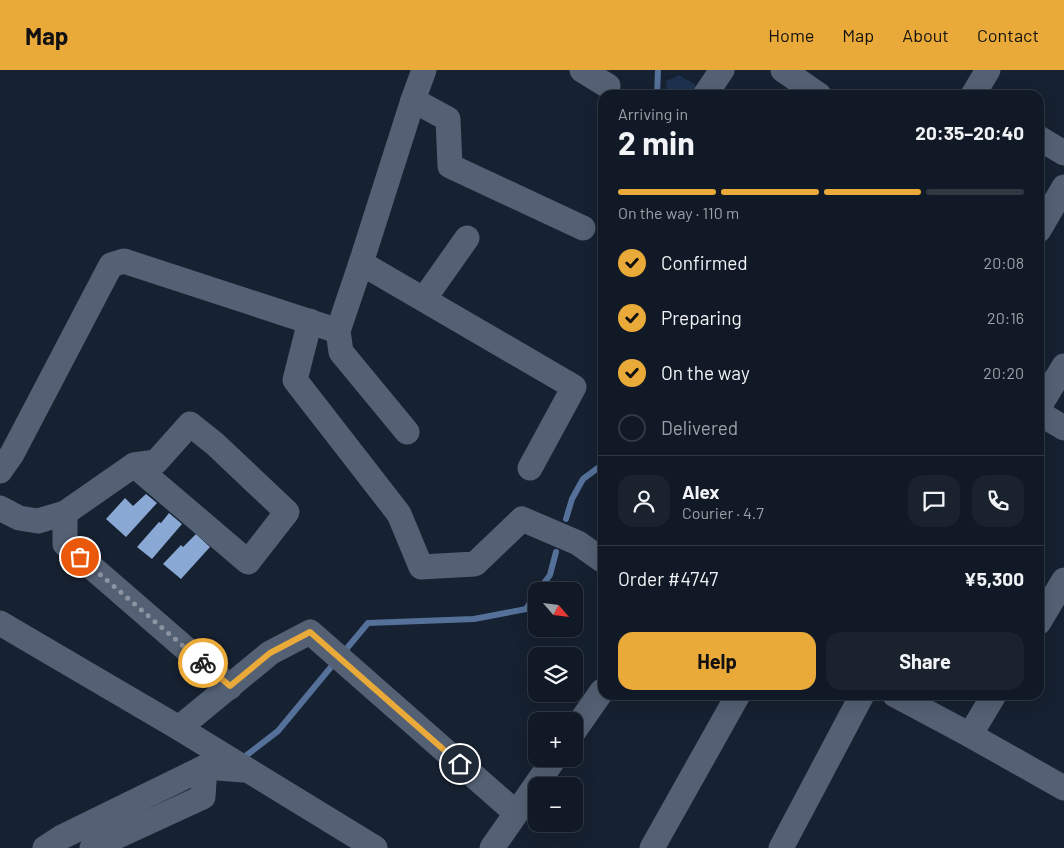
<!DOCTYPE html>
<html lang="en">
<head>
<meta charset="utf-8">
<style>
  body { margin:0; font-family:Barlow,sans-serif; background:#19222d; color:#f1f3f6; height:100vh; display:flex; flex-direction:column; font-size:19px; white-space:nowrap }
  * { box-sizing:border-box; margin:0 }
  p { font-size:16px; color:#9ca0a7 }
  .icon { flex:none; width:28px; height:28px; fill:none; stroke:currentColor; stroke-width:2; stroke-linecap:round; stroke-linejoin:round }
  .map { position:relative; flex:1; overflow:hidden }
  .details { position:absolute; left:598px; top:20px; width:446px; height:610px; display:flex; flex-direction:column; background:#101925; border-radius:15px; box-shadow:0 5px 20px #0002,0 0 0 1px #303842 }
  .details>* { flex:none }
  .needle { width:32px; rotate:118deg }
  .buttons { position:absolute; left:528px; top:512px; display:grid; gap:10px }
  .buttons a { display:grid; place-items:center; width:55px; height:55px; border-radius:10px; background:#101925; box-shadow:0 5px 20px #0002,0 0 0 1px #303842; font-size:25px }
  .pin { position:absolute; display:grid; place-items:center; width:42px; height:42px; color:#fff; margin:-21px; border:2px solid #fff; border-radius:50%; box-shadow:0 1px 5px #0007 }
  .courier { position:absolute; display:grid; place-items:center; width:50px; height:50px; margin:-25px; border:4px solid #eaaa39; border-radius:50%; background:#fff; color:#222; box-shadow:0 1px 6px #0007 }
  .headline em { font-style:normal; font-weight:700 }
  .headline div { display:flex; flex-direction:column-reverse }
  .headline { display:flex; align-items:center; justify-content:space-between; height:85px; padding:0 20px }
  h1 { font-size:32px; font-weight:700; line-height:38px }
  .bar { display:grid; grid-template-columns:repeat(4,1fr); gap:8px 5px; align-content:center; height:60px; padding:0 20px }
  .bar i { height:6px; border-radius:4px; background:#303842 }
  .bar .selected { background:#eaaa39 }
  .bar p { grid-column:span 4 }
  .line { display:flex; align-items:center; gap:12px; padding:0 20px; border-top:1px solid #303842 }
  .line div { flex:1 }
  .round { display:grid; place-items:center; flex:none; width:52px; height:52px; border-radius:15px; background:#19222d }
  ol { padding:0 20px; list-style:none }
  li { display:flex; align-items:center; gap:15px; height:55px }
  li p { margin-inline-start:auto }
  li .icon { padding:5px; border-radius:50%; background:#eaaa39; color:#111; stroke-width:4 }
  li:last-child { color:#9ca0a7 }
  li i { width:28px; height:28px; border:2px solid #303842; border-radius:50% }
  .cta { display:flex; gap:10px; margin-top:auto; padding:10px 20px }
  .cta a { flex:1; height:58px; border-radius:15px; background:#eaaa39; color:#111; font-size:20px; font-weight:700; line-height:58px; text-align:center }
  .cta a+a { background:#19222d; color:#f1f3f6 }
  header { display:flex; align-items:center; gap:30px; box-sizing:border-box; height:70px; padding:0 25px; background:#eaaa39; color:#111 }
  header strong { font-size:24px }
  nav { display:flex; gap:28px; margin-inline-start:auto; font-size:18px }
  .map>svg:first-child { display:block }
  .green { fill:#1d314e }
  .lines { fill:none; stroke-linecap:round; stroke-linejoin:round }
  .stream { stroke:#55719a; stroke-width:6 }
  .building { fill:#89a8d3 }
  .minor { stroke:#546174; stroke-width:25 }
  .done { stroke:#8c94a1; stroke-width:5; stroke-dasharray:0 9 }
  .route { stroke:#eaaa39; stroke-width:6 }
</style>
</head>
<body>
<header>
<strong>Map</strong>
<nav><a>Home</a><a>Map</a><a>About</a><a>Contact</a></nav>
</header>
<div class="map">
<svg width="1064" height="778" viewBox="0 0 1064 778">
  <rect width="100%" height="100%" fill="#162131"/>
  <polygon class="green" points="679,5 696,15 689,25 667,25 666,11"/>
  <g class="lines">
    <g class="stream">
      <polyline points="657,25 658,0"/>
      <polyline points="566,449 572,429 583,409 602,395"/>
      <polyline points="538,521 550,505 556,482"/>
      <polyline points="343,583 368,553 474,549 526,539 536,524"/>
      <polyline points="243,688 278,661 336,591"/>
    </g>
  </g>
  <g class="building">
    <polygon points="146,424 157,433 126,467 106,449 125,428 133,436"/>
    <polygon points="169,443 182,454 152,489 137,477 159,452 161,453"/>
    <polygon points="196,464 210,477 181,509 163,494 181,475 183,477"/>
  </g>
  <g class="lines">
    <g class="minor">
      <polyline points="582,0 608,16"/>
      <polyline points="783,0 819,25"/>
      <polyline points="705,25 722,0"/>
      <polyline points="973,25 988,0"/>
      <polyline points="413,30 448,49 450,96 583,158"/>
      <polyline points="1039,68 1064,83"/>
      <polyline points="1039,160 1064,117"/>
      <polyline points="361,193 574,317 530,398"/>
      <polyline points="424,229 467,168"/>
      <polyline points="310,251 295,310 399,444 421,497 475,494 522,449 578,473 602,490"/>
      <polyline points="1039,337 1064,296"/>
      <polyline points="1039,343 1064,358"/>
      <polyline points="407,362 341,282 338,261 361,193 413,30 424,0"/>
      <polyline points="0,401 12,384 111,195 124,191 338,261"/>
      <polyline points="0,438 19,448 38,451 65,443 134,395 156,392 190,354 215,374 287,442 248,492 134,395"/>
      <polyline points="65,443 65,474 230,617"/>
      <polyline points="1039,552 1064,510"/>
      <polyline points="0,553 179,658 375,778"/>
      <polyline points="895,625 970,665 1064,718"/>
      <polyline points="179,658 270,583 310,562 516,743"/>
      <polyline points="574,661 602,621"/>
      <polyline points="970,665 994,625"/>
      <polyline points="45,778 62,767 205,697 243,700"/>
      <polyline points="92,778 203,727 205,697"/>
      <polyline points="492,778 554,689"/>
      <polyline points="652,778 738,625"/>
      <polyline points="781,778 862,625"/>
    </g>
  </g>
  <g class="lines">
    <polyline class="done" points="80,487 203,593"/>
    <polyline class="route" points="203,593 230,616 270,583 310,562 460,694"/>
  </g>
</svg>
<div class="buttons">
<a><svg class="needle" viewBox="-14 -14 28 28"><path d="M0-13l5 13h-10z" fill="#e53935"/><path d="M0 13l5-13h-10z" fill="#9ca0a7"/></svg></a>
<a><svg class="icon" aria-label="layers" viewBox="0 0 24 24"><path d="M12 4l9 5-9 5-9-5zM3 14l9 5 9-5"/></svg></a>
<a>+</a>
<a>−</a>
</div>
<div class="pin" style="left:80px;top:487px;background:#ea580c"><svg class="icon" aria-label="bag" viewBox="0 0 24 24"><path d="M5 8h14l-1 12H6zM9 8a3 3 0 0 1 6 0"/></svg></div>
<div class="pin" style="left:460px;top:694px;background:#1f2937"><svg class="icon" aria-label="home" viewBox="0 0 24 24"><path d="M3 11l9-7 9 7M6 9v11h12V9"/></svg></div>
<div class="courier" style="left:203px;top:593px"><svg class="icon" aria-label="bike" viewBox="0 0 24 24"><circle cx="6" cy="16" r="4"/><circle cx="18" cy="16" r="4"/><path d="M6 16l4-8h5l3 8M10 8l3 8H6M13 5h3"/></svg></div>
<section class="details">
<div class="headline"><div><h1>2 min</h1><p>Arriving in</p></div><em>20:35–20:40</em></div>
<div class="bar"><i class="selected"></i><i class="selected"></i><i class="selected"></i><i></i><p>On the way · 110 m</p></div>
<ol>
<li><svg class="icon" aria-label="check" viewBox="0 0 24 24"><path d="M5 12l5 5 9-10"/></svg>Confirmed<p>20:08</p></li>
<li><svg class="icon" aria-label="check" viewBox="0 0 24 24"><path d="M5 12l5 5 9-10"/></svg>Preparing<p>20:16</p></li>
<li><svg class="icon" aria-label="check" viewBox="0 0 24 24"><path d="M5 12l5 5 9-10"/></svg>On the way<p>20:20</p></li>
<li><i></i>Delivered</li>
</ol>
<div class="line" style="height:90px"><a class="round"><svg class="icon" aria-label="person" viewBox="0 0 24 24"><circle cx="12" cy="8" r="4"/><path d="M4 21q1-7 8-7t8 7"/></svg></a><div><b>Alex</b><p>Courier · 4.7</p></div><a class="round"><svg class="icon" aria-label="chat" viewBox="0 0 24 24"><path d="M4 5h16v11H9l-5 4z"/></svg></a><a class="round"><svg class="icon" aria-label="phone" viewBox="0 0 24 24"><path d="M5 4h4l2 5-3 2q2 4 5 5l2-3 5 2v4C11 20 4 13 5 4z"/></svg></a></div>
<div class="line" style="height:65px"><div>Order #4747</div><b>¥5,300</b></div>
<div class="cta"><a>Help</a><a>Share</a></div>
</section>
</div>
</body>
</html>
